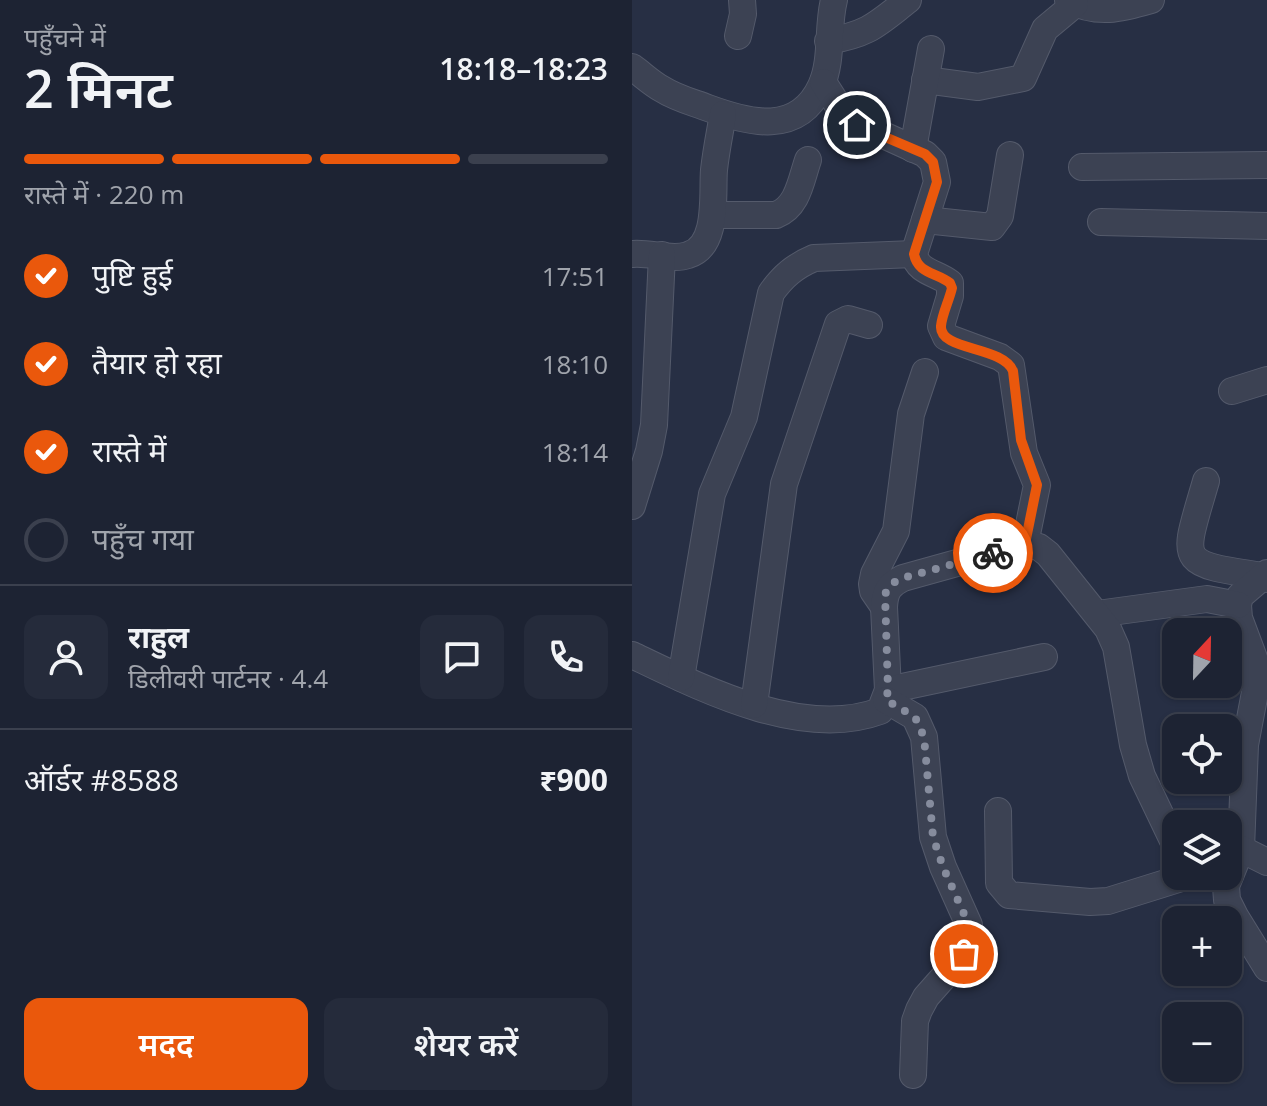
<!DOCTYPE html>
<html lang="hi">
<head>
<meta charset="utf-8">
<style>
  body { margin:0; font-family:"Open Sans","Noto Sans Devanagari",sans-serif; background:#252b3b; color:#f1f3f6; height:100vh; display:flex; flex-direction:column; font-size:30px; white-space:nowrap }
  * { box-sizing:border-box; margin:0 }
  p { font-size:26px; color:#a0a4ac }
  .icon { flex:none; width:44px; height:44px; fill:none; stroke:currentColor; stroke-width:2; stroke-linecap:round; stroke-linejoin:round }
  .map { position:relative; flex:1; overflow:hidden }
  .side { display:flex; flex-direction:column; background:#1d2333; width:632px }
  .side>* { flex:none }
  .needle { width:52px; rotate:22deg }
  .tools { position:absolute; left:530px; top:618px; display:grid; gap:16px }
  .tools a { display:grid; place-items:center; width:80px; height:80px; border-radius:16px; background:#1d2333; box-shadow:0 2px 6px #0004,0 0 0 2px #3b404e; font-size:40px }
  .pin { position:absolute; display:grid; place-items:center; width:68px; height:68px; color:#fff; margin:-34px; border:4px solid #fff; border-radius:50%; box-shadow:0 2px 8px #0007 }
  .courier { position:absolute; display:grid; place-items:center; width:80px; height:80px; margin:-40px; border:6px solid #ea580c; border-radius:50%; background:#fff; color:#222; box-shadow:0 2px 10px #0007 }
  .head em { font-style:normal; font-weight:600 }
  .head div { display:flex; flex-direction:column-reverse }
  .head { display:flex; align-items:center; justify-content:space-between; height:136px; padding:0 24px }
  h1 { font-size:52px; font-weight:600; line-height:60px }
  .bar { display:grid; grid-template-columns:repeat(4,1fr); gap:12px 8px; align-content:center; height:96px; padding:0 24px }
  .bar i { height:10px; border-radius:6px; background:#3b404e }
  .bar .selected { background:#ea580c }
  .bar p { grid-column:span 4 }
  .line { display:flex; align-items:center; gap:20px; padding:0 24px; border-top:2px solid #3b404e }
  .line div { flex:1 }
  .round { display:grid; place-items:center; flex:none; width:84px; height:84px; border-radius:16px; background:#252b3b }
  ol { padding:0 24px; list-style:none }
  li { display:flex; align-items:center; gap:24px; height:88px }
  li p { margin-inline-start:auto }
  li .icon { padding:8px; border-radius:50%; background:#ea580c; color:#fff; stroke-width:4 }
  li:last-child { color:#a0a4ac }
  li i { width:44px; height:44px; border:4px solid #3b404e; border-radius:50% }
  .cta { display:flex; gap:16px; margin-top:auto; padding:16px 24px }
  .cta a { flex:1; height:92px; border-radius:16px; background:#ea580c; color:#fff; font-size:32px; font-weight:600; line-height:92px; text-align:center }
  .cta a+a { background:#252b3b; color:#f1f3f6 }
  main { display:flex; flex:1; min-height:0 }
  .map>svg:first-child { display:block }
  .lines { fill:none; stroke-linecap:round; stroke-linejoin:round }
  .minor-casing { stroke:#545a6b; stroke-width:28 }
  .minor { stroke:#3c4253; stroke-width:26 }
  .done { stroke:#868c9d; stroke-width:8; stroke-dasharray:0 14.4 }
  .route { stroke:#ea580c; stroke-width:10 }
</style>
</head>
<body>
<main>
<section class="side">
<div class="head"><div><h1>2 मिनट</h1><p>पहुँचने में</p></div><em>18:18–18:23</em></div>
<div class="bar"><i class="selected"></i><i class="selected"></i><i class="selected"></i><i></i><p>रास्ते में · 220 m</p></div>
<ol>
<li><svg class="icon" aria-label="check" viewBox="0 0 24 24"><path d="M5 12l5 5 9-10"/></svg>पुष्टि हुई<p>17:51</p></li>
<li><svg class="icon" aria-label="check" viewBox="0 0 24 24"><path d="M5 12l5 5 9-10"/></svg>तैयार हो रहा<p>18:10</p></li>
<li><svg class="icon" aria-label="check" viewBox="0 0 24 24"><path d="M5 12l5 5 9-10"/></svg>रास्ते में<p>18:14</p></li>
<li><i></i>पहुँच गया</li>
</ol>
<div class="line" style="height:144px"><a class="round"><svg class="icon" aria-label="person" viewBox="0 0 24 24"><circle cx="12" cy="8" r="4"/><path d="M4 21q1-7 8-7t8 7"/></svg></a><div><b>राहुल</b><p>डिलीवरी पार्टनर · 4.4</p></div><a class="round"><svg class="icon" aria-label="chat" viewBox="0 0 24 24"><path d="M4 5h16v11H9l-5 4z"/></svg></a><a class="round"><svg class="icon" aria-label="phone" viewBox="0 0 24 24"><path d="M5 4h4l2 5-3 2q2 4 5 5l2-3 5 2v4C11 20 4 13 5 4z"/></svg></a></div>
<div class="line" style="height:104px"><div>ऑर्डर #8588</div><b>₹900</b></div>
<div class="cta"><a>मदद</a><a>शेयर करें</a></div>
</section>
<div class="map">
<svg width="635" height="1106" viewBox="0 0 635 1106">
  <rect width="100%" height="100%" fill="#272f44"/>
  <g class="lines">
    <defs>
      <g id="minor">
        <path d="M436,0C466,15 488,9 519,0"/>
        <polyline points="106,36 111,14 110,0"/>
        <path d="M196,41C237,34 244,25 276,0"/>
        <path d="M0,67C10,74 19,83 30,89C44,98 60,102 76,108C117,123 166,136 189,86C201,60 195,27 202,0"/>
        <polyline points="293,80 346,87 391,78 413,29 443,4"/>
        <path d="M191,82L214,118L293,154L301,162L305,182L282,254C286,273 304,272 318,283V296L309,326L314,337L368,357L379,365L392,453L405,485L393,544"/>
        <polyline points="281,149 299,49"/>
        <polyline points="450,167 635,165"/>
        <path d="M81,215H144C166,207 169,180 176,160"/>
        <polyline points="293,220 360,227 368,216 378,155"/>
        <polyline points="469,222 635,226"/>
        <path d="M0,254C18,252 40,261 56,255C87,246 80,194 82,170C84,151 88,132 91,114"/>
        <polyline points="600,391 635,380"/>
        <path d="M574,481C550,564 543,563 631,576L635,579"/>
        <polyline points="0,506 17,451 22,425 30,255"/>
        <polyline points="635,573 608,596 606,605 607,618 625,666 624,687 613,745 609,849 594,886 595,900 603,916 635,968"/>
        <polyline points="252,607 241,591 240,584 242,574 264,531 279,414 293,372"/>
        <polyline points="465,614 575,599 606,605"/>
        <path d="M0,655C69,688 170,740 248,711L256,690L252,607C253,591 257,585 271,578L393,544L407,547L416,554L476,629L484,647L501,745L510,776L544,847"/>
        <path d="M49,678L80,494L112,417L139,293C151,276 163,266 182,258L282,254"/>
        <polyline points="256,690 412,657"/>
        <polyline points="254,700 283,717 292,737 301,837 311,867 337,925 337,941 332,954 294,997 287,1010 283,1021 281,1075"/>
        <polyline points="122,705 152,484 206,324 216,319 237,325"/>
        <polyline points="366,811 367,883 377,895 458,902 476,901 556,876"/>
        <polyline points="609,849 635,862"/>
      </g>
    </defs>
    <use href="#minor" class="minor-casing"/>
    <use href="#minor" class="minor"/>
  </g>
  <g class="lines">
    <polyline class="done" points="332,954 337,941 337,925 311,867 301,837 292,737 283,717 254,700 256,690 253,594 259,584 271,578 361,553"/>
    <path class="route" d="M225,125L293,154L301,162L305,182L282,254C286,274 304,272 318,283L320,288C317,301 310,314 309,326C307,351 371,346 381,371L389,440L405,485L393,544L361,553"/>
  </g>
</svg>
<div class="tools">
<a><svg class="needle" viewBox="-14 -14 28 28"><path d="M0-13l5 13h-10z" fill="#e53935"/><path d="M0 13l5-13h-10z" fill="#a0a4ac"/></svg></a>
<a><svg class="icon" aria-label="locate" viewBox="0 0 24 24"><circle cx="12" cy="12" r="6"/><path d="M12 2v4M12 18v4M2 12h4M18 12h4"/></svg></a>
<a><svg class="icon" aria-label="layers" viewBox="0 0 24 24"><path d="M12 4l9 5-9 5-9-5zM3 14l9 5 9-5"/></svg></a>
<a>+</a>
<a>−</a>
</div>
<div class="pin" style="left:332px;top:954px;background:#ea580c"><svg class="icon" aria-label="bag" viewBox="0 0 24 24"><path d="M5 8h14l-1 12H6zM9 8a3 3 0 0 1 6 0"/></svg></div>
<div class="pin" style="left:225px;top:125px;background:#1f2937"><svg class="icon" aria-label="home" viewBox="0 0 24 24"><path d="M3 11l9-7 9 7M6 9v11h12V9"/></svg></div>
<div class="courier" style="left:361px;top:553px"><svg class="icon" aria-label="bike" viewBox="0 0 24 24"><circle cx="6" cy="16" r="4"/><circle cx="18" cy="16" r="4"/><path d="M6 16l4-8h5l3 8M10 8l3 8H6M13 5h3"/></svg></div>
</div>
</main>
</body>
</html>
